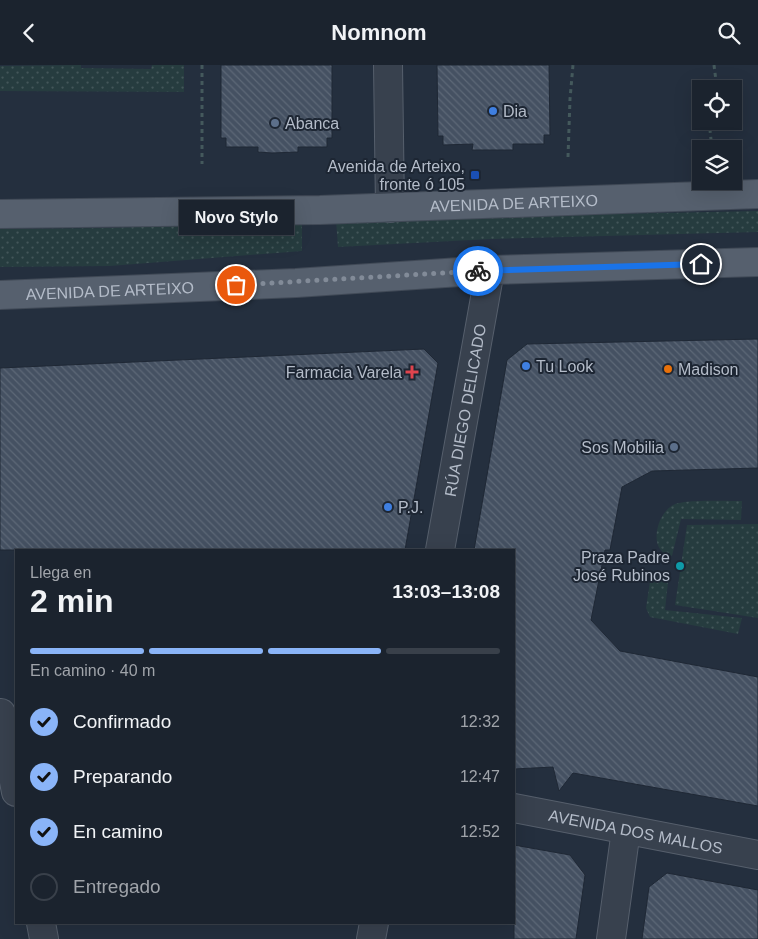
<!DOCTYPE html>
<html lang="es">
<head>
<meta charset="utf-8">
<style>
  body { margin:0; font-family:Helvetica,sans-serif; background:#282f3a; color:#f1f3f6; height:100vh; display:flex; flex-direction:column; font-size:19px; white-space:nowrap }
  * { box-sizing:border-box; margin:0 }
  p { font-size:16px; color:#a0a4aa }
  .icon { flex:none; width:28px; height:28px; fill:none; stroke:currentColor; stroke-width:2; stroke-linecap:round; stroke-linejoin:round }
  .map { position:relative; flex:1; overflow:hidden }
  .details { position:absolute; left:15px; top:484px; width:500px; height:375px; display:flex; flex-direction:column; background:#1b232e; border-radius:0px; box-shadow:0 5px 20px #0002,0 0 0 1px #39404a }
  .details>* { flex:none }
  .controls { position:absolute; left:692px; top:15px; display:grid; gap:10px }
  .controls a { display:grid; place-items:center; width:50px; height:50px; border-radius:0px; background:#1b232e; box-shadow:0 5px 20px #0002,0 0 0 1px #39404a; font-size:25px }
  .pin { position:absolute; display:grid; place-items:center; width:42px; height:42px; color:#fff; margin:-21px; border:2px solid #fff; border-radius:50%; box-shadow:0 1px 5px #0007 }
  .courier { position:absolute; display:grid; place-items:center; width:50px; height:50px; margin:-25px; border:4px solid #1a73e8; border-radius:50%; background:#fff; color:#222; box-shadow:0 1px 6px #0007 }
  .bubble { position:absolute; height:35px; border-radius:0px; background:#1b232e; box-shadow:0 5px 20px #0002,0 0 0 1px #39404a; font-size:16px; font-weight:800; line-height:35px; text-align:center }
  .head em { font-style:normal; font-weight:800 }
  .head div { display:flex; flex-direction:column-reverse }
  .head { display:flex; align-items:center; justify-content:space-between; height:85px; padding:0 15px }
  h1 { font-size:32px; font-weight:800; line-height:38px }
  .bar { display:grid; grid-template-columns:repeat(4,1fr); gap:8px 5px; align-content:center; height:60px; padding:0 15px }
  .bar i { height:6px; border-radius:4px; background:#39404a }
  .bar .on { background:#8ab4f8 }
  .bar p { grid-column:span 4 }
  ol { padding:0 15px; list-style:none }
  li { display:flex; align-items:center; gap:15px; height:55px }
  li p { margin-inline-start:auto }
  li .icon { padding:5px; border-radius:50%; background:#8ab4f8; color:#111; stroke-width:4 }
  li:last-child { color:#a0a4aa }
  li i { width:28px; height:28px; border:2px solid #39404a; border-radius:50% }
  header { display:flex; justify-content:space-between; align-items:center; height:65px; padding:0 15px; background:#1b232e; font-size:22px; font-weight:800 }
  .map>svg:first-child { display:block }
  .green { fill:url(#green-dots) }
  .building { fill:url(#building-back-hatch); stroke:#1f2835 }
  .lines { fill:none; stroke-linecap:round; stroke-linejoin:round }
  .minor-casing { stroke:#565f6c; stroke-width:30 }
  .major-casing { stroke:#414a57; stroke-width:30 }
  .path { stroke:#44595c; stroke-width:3; stroke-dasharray:4 4; stroke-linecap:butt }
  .minor { stroke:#38414e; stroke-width:28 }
  .major { stroke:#56606e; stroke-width:28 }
  .done { stroke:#828b98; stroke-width:5; stroke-dasharray:0 9 }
  .route { stroke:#1a73e8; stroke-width:6 }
  .shop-dot { fill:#3f7fe0; stroke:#1d2633; stroke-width:2 }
  .service-dot { fill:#5c6f8a; stroke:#1d2633; stroke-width:2 }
  .transit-dot { fill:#1a4fb4; stroke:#1d2633; stroke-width:2 }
  .food-dot { fill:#e8710a; stroke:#1d2633; stroke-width:2 }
  .health-dot { fill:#e0444e; stroke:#1d2633; stroke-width:2 }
  .culture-dot { fill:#0f9aa8; stroke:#1d2633; stroke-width:2 }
  .labels { text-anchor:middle; stroke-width:4; stroke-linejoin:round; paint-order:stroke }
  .poi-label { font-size:16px; fill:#b4bcc9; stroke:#1d2633; text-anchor:start }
  .street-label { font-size:16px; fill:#b4bcc9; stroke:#1d2633 }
</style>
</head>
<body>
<header><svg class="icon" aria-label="back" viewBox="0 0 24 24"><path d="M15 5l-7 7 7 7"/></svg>Nomnom<svg class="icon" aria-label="search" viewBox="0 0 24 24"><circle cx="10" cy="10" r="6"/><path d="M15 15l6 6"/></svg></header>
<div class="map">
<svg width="758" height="874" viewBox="0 0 758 874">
  <defs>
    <pattern id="green-dots" width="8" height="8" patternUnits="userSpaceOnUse" patternTransform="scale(1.25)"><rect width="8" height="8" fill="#263c3f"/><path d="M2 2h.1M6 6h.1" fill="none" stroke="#435659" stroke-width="1.8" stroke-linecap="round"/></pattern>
    <pattern id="building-back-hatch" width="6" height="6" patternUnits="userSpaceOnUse" patternTransform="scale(1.25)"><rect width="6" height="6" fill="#455162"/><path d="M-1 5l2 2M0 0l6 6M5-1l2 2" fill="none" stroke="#5d6877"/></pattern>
  </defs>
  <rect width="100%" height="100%" fill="#242f3e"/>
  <g class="green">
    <polygon points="81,0 81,3 151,4 152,0 184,0 184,27 0,26 0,1"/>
    <polygon points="758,146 758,167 491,174 338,182 336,155"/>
    <polygon points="302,156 302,186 110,201 0,202 0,164 110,163"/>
    <path d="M742,436L741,455L681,454L672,491C647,488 656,449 673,440C683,434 728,436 742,436Z"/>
    <polygon points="758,459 758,553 675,540 687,460"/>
    <polygon points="669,508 665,545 742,553 738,569 650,552 646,543 650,516 660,510"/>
  </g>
  <g class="building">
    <polygon points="221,0 332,0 332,73 327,73 327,82 298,82 298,87 272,88 258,87 258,82 226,82 226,73 221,73"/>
    <polygon points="437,0 549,0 550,70 544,70 544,79 513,79 513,85 472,85 473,79 443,80 443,71 438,71"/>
    <polygon points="758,274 758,403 652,406 622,422 610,485 605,485 591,555 620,586 758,612 758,741 573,708 559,726 553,702 514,704 514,485 474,485 507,295 527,279"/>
    <polygon points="424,284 438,298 405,485 0,485 0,303"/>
    <polygon points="514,780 570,790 585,810 576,874 514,874"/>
    <polygon points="667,808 758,825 758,874 642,874 649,822"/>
  </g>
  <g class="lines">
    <defs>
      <g id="minor">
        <polyline points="388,0 390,143"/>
        <path id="s1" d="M440,485L490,205"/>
        <polyline points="1,648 16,727"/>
        <path id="s2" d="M514,743L758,790"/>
        <polyline points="41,858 44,874"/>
        <polyline points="371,874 374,858"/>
        <polyline points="611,874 626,765"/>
      </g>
      <g id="major">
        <path id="s3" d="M0,149L320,145L758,129"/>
        <path id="s4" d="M0,230L296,218L490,205L758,197"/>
      </g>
    </defs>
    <use href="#minor" class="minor-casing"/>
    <use href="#major" class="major-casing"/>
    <g class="path">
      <polyline points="202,0 202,99"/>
      <polyline points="714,0 717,24"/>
      <polyline points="709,56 712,84"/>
      <polyline points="568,92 570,34 573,0"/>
    </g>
    <use href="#minor" class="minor"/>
    <use href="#major" class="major"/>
  </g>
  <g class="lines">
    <polyline class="done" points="236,220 478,206"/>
    <polyline class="route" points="478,206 701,199"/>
  </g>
  <g class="shop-dot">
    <circle cx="493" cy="46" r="5"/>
    <circle cx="526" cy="301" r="5"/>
    <circle cx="388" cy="442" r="5"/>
  </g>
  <g class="service-dot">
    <circle cx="275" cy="58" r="5"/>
    <circle cx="674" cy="382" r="5"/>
  </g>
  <rect class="transit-dot" x="470" y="105" width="10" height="10" rx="2.5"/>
  <circle class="food-dot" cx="668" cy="304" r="5"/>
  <path class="health-dot" d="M409.5 299.5h5v5h5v5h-5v5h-5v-5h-5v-5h5z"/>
  <circle class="culture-dot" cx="680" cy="501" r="5"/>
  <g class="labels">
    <g class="poi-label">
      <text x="503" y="52">Dia</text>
      <text x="285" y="64">Abanca</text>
      <text x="465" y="107" text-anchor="end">Avenida de Arteixo,<tspan x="465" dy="18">fronte ó 105</tspan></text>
      <text x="536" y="307">Tu Look</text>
      <text x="678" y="310">Madison</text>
      <text x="402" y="313" text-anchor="end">Farmacia Varela</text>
      <text x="664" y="388" text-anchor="end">Sos Mobilia</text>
      <text x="398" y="448">P.J.</text>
      <text x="670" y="498" text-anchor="end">Praza Padre<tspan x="670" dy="18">José Rubinos</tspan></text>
    </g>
    <g class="street-label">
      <text dy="6" stroke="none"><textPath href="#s3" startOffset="514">AVENIDA DE ARTEIXO</textPath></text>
      <text dy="6" stroke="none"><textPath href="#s4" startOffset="110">AVENIDA DE ARTEIXO</textPath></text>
      <text dy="6" stroke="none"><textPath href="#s1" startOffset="142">RÚA DIEGO DELICADO</textPath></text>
      <text dy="6" stroke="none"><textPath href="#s2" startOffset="124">AVENIDA DOS MALLOS</textPath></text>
    </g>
  </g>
</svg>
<div class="controls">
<a><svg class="icon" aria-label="locate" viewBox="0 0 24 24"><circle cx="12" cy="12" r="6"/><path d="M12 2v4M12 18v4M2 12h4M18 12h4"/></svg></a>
<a><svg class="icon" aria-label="layers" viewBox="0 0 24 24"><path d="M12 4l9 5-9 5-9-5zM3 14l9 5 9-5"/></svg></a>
</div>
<div class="pin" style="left:236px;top:220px;background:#ea580c"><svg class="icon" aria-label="bag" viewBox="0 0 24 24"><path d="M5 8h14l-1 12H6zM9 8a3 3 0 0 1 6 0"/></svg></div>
<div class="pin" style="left:701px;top:199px;background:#1f2937"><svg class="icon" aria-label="home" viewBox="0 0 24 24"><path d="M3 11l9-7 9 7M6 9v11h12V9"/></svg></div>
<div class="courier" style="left:478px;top:206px"><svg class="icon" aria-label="bike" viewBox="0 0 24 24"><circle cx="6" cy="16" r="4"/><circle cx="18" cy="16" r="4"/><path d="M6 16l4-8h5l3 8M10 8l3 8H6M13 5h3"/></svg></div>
<div class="bubble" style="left:179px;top:135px;width:115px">Novo Stylo</div>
<section class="details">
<div class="head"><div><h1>2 min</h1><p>Llega en</p></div><em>13:03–13:08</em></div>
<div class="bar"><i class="on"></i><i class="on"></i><i class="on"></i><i></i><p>En camino · 40 m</p></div>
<ol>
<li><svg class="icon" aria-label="check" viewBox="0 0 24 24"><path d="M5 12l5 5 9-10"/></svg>Confirmado<p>12:32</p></li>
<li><svg class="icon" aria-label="check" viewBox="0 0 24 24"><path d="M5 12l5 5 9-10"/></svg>Preparando<p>12:47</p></li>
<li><svg class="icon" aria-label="check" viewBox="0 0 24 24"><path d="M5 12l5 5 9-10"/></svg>En camino<p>12:52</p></li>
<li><i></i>Entregado</li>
</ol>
</section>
</div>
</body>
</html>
